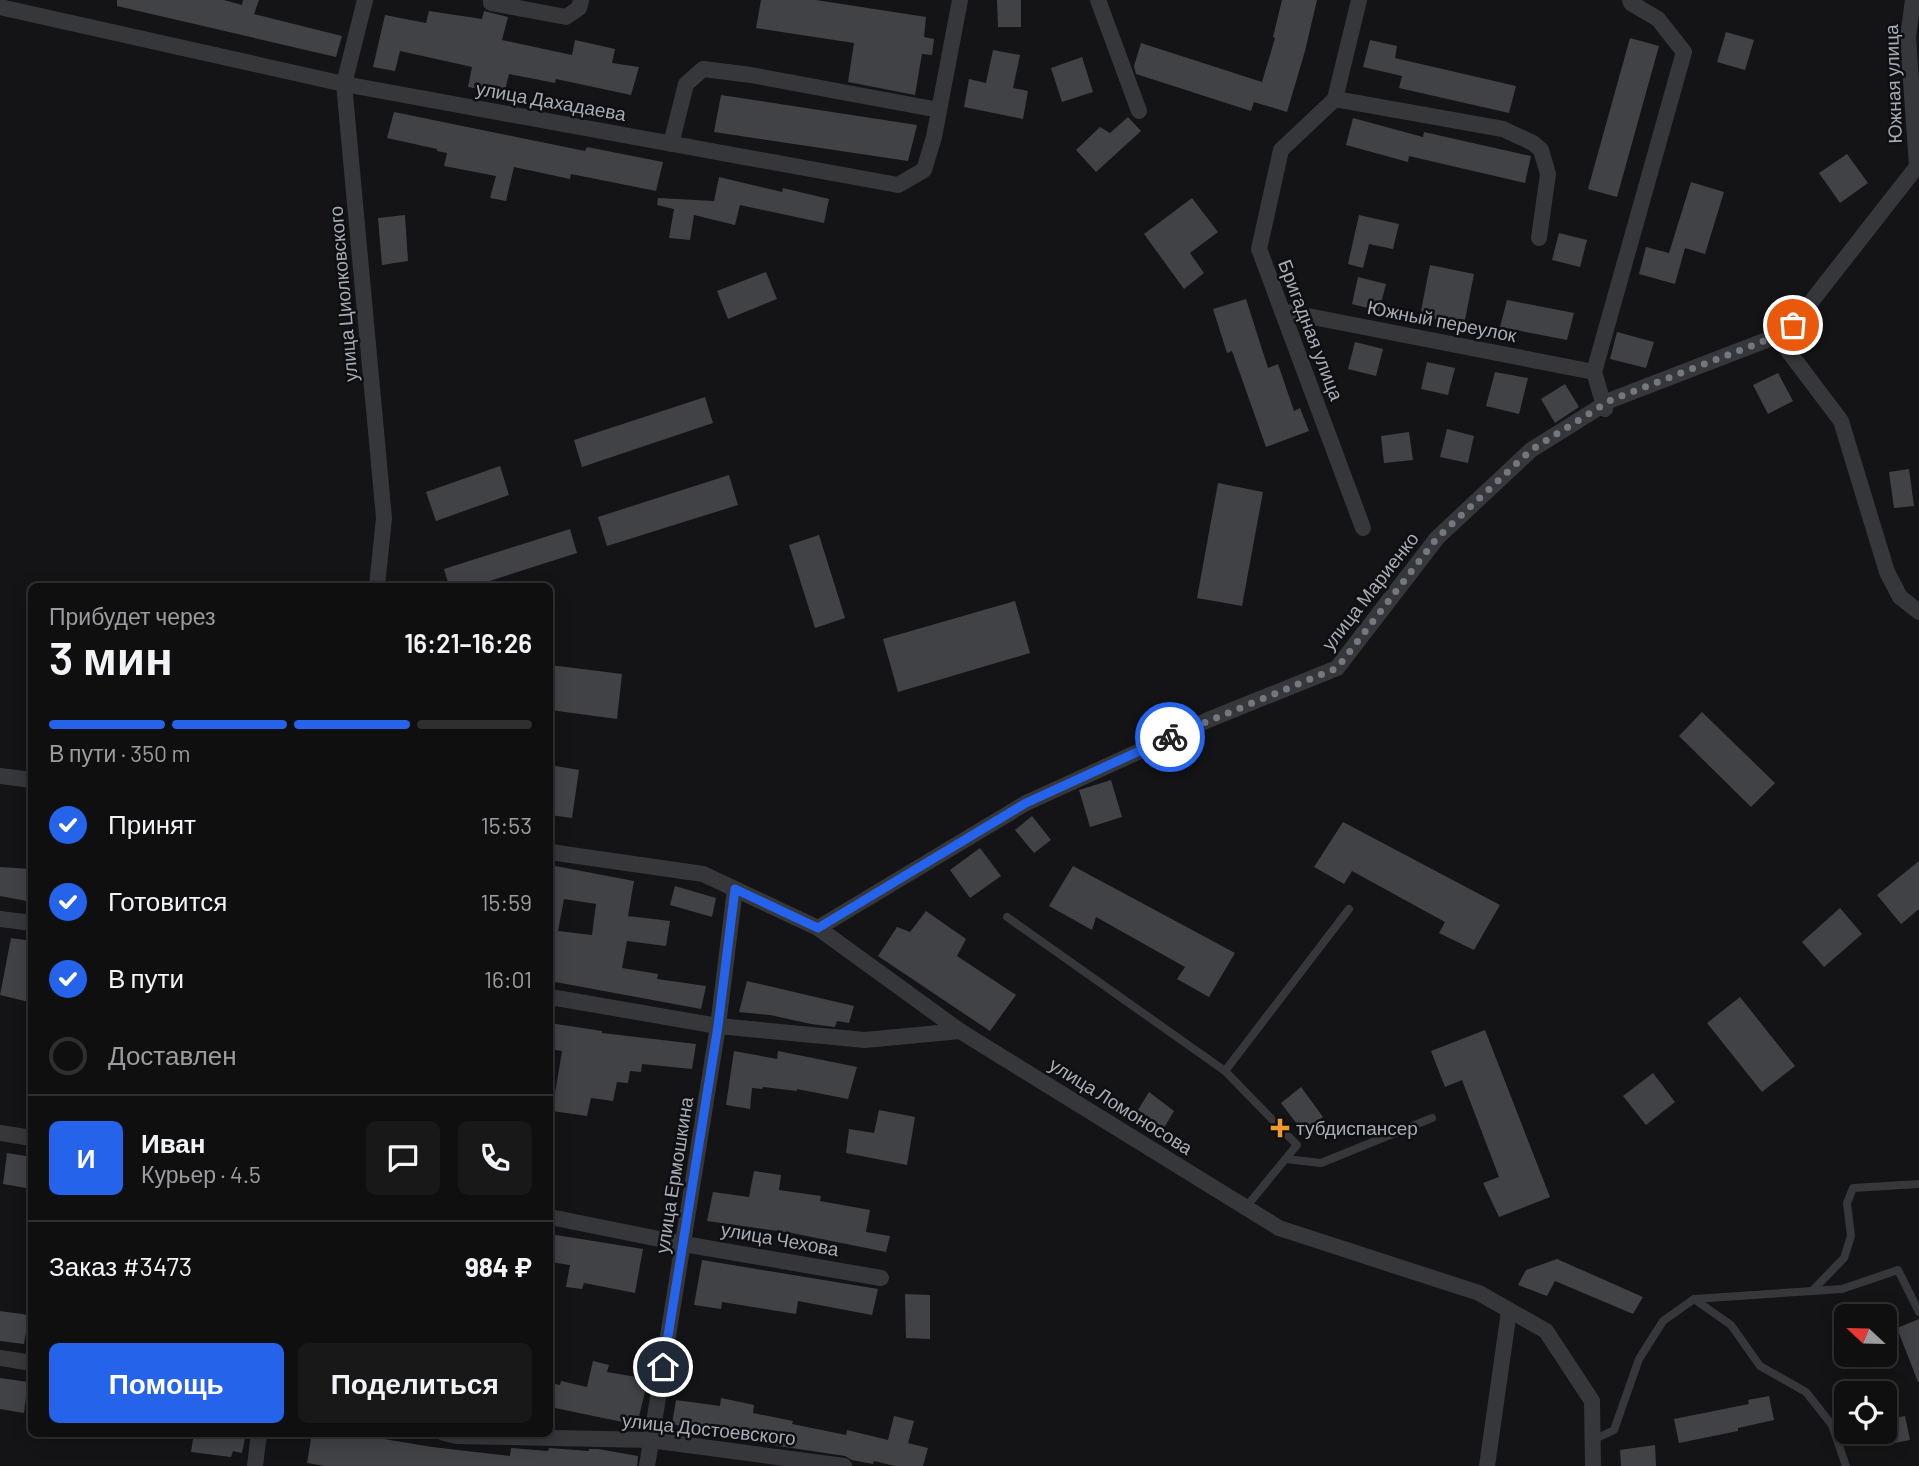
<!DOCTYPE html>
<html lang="ru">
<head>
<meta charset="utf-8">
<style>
  body { margin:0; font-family:Barlow,sans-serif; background:#181819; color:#f1f3f6; height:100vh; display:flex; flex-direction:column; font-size:26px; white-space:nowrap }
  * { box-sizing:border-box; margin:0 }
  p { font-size:23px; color:#9b9c9f }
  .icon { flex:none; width:38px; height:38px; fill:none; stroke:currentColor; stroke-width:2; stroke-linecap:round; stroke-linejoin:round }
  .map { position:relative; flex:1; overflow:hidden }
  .panel { position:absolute; left:28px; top:583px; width:525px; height:854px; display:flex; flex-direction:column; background:#0f0f10; border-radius:10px; box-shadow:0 4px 18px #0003,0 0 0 2px #2f2f30 }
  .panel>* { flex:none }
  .needle { width:46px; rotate:292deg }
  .tools { position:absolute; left:1834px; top:1304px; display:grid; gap:14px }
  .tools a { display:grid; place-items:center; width:63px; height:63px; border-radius:10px; background:#0f0f10; box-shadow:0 4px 18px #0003,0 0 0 2px #2f2f30; font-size:35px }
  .pin { position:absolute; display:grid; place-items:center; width:60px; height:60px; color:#fff; margin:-30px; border:4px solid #fff; border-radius:50%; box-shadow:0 2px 7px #0007 }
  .courier { position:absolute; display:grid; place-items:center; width:70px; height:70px; margin:-35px; border:5px solid #2563eb; border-radius:50%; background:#fff; color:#222; box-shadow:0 2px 9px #0007 }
  .summary em { font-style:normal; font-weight:600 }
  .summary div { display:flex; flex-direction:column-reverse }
  .summary { display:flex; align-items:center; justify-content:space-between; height:119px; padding:0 21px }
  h1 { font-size:46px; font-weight:600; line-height:52px }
  .bar { display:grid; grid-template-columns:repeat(4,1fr); gap:10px 7px; align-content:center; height:84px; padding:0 21px }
  .bar i { height:9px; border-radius:5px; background:#2f2f30 }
  .bar .selected { background:#2563eb }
  .bar p { grid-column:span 4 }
  .line { display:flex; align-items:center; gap:18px; padding:0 21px; border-top:2px solid #2f2f30 }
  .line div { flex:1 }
  .round { display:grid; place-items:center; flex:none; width:74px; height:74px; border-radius:10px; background:#181819 }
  ol { padding:0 21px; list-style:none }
  li { display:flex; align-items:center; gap:21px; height:77px }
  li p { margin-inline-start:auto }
  li .icon { padding:7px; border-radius:50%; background:#2563eb; color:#fff; stroke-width:4 }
  li:last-child { color:#9b9c9f }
  li i { width:38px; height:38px; border:4px solid #2f2f30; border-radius:50% }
  .action { display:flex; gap:14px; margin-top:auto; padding:14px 21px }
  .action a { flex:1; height:80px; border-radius:10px; background:#2563eb; color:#fff; font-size:28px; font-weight:600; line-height:80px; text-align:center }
  .action a+a { background:#181819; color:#f1f3f6 }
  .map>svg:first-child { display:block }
  .building { fill:#404246; fill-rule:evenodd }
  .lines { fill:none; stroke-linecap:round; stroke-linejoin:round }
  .lane { stroke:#35373b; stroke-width:8 }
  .street { stroke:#35373b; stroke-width:16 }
  .done { stroke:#73777e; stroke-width:7; stroke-dasharray:0 12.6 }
  .route { stroke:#2563eb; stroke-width:9 }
  .poi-dot { fill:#f09832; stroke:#0f0f11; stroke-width:2.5 }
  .labels { text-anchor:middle; stroke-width:5; stroke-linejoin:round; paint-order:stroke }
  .street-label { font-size:19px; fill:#a6adb6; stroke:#0f0f11 }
  .poi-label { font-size:19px; fill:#a6adb6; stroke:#0f0f11; text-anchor:start }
</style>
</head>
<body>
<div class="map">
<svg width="1919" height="1466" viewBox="0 0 1919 1466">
  <rect width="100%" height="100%" fill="#141416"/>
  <g class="building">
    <polygon points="117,0 224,0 242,5 243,0 259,0 254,14 342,36 336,57 117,6"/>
    <polygon points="761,0 816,0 926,17 924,37 934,39 932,55 922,54 915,95 848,82 854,43 756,28"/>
    <polygon points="997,0 1021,0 1021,27 998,27"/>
    <polygon points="1282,0 1317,0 1305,51 1287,112 1254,102 1251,111 1136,74 1134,66 1141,43 1262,82 1275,38 1273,37"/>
    <polygon points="429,11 482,19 484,11 508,17 502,40 572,55 575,40 615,49 612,63 639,67 631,95 556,79 555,83 509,74 504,94 468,87 472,67 400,51 395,71 373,67 385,15 426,23"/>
    <polygon points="1726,32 1754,40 1745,70 1717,62"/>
    <polygon points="1630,38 1659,46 1617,197 1588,189"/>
    <polygon points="1370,40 1397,46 1395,58 1516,86 1509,113 1399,88 1402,76 1363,67"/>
    <polygon points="993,50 1020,55 1013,88 1028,91 1023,119 964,107 969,79 986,83"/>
    <polygon points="1082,57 1093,92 1062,102 1051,68"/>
    <polygon points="721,95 917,125 908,161 714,132"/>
    <polygon points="394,112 585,151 587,147 663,162 656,191 571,174 570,179 514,167 506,201 490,198 496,176 444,166 447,153 437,151 437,149 387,138"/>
    <polygon points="1128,117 1141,131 1096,172 1076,150 1100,127 1110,133"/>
    <polygon points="1353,118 1423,137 1424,132 1531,156 1525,183 1409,156 1408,162 1346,145"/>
    <polygon points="1847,154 1868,183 1840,203 1819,173"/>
    <polygon points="719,177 782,192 783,188 829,199 824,223 740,205 735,225 694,215 690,240 669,238 674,209 657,205 658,198 714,201"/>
    <polygon points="1691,182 1724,192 1705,254 1685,248 1675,284 1639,274 1646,247 1669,253"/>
    <polygon points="1192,198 1218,232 1190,253 1204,273 1184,289 1144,234"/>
    <polygon points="405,215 408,261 382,265 378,218"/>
    <polygon points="1359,215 1399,224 1393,249 1369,244 1363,268 1348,264"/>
    <polygon points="1559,233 1587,240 1580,267 1552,260"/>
    <polygon points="1430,265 1474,274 1464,325 1420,316"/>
    <polygon points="766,272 777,299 728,319 717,291"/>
    <polygon points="1358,277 1386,284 1379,311 1352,304"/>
    <polygon points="1246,299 1268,368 1278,364 1294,411 1300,408 1309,431 1266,447 1232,351 1227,353 1213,309"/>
    <polygon points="1507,300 1574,313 1567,340 1500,327"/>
    <polygon points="1617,332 1654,342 1646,368 1610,359"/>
    <polygon points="1355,342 1383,349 1376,376 1348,369"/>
    <polygon points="1427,362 1455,368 1448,395 1421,389"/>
    <polygon points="1495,372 1528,378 1519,414 1486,406"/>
    <polygon points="1778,373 1793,401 1768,414 1753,385"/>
    <polygon points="1565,384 1579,407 1555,423 1541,399"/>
    <polygon points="705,397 713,423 582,467 574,440"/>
    <polygon points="1447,429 1474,436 1468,463 1440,457"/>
    <polygon points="1409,432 1413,460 1384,463 1381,436"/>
    <polygon points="500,466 509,495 436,521 426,492"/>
    <polygon points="1909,469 1914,506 1894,508 1889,472"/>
    <polygon points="729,475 738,505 607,546 598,517"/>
    <polygon points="1218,483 1263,492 1242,606 1197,598"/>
    <polygon points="570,529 577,553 474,586 449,586 444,569"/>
    <polygon points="819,535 845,618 815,628 789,545"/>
    <polygon points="1015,601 1030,653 898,692 883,639"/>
    <polygon points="550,665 622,674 617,719 550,710"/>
    <polygon points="1702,712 1775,783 1751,807 1679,736"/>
    <polygon points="550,765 579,770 572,818 550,815"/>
    <polygon points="1111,780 1122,817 1090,827 1079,790"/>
    <polygon points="1032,816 1051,840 1034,853 1015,830"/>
    <polygon points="1343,822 1500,905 1474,950 1439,933 1445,922 1352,871 1344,884 1314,867"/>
    <polygon points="980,848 1001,876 970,898 950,870"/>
    <polygon points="1919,861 1919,909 1901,924 1877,895"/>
    <path d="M550,865L634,881L628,916L670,921L666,946L627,941L622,968L658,974L657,979L706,986L701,1009L550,981ZM564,899L596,904L592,935L558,931Z"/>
    <polygon points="1073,866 1235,953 1209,997 1177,979 1185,967 1096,917 1092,930 1049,906"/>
    <polygon points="0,867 32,869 32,902 0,896"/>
    <polygon points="675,886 716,898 712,917 670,905"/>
    <polygon points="1840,908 1862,934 1824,967 1802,942"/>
    <polygon points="926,911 966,939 957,956 1016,995 990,1031 878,956 897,927 910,932"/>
    <polygon points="11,938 32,941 32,988 29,1002 0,995"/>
    <polygon points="747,981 854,1006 849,1023 837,1021 835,1027 811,1024 770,1015 739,1012"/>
    <polygon points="1740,997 1795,1066 1762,1092 1707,1023"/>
    <polygon points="550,1023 602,1031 602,1033 696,1044 692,1069 642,1064 641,1072 630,1071 628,1083 617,1082 613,1101 591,1098 587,1116 552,1111 562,1051 550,1049"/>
    <polygon points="1485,1030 1550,1197 1499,1217 1483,1183 1499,1177 1462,1080 1445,1087 1431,1051"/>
    <polygon points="734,1051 777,1059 778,1051 857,1067 848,1099 797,1089 797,1091 763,1087 762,1089 752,1088 750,1109 726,1105"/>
    <polygon points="1653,1073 1675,1102 1646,1125 1623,1096"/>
    <polygon points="1301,1087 1323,1117 1303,1132 1281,1103"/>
    <polygon points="1149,1092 1174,1111 1164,1128 1138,1110"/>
    <polygon points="879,1110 915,1117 907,1165 846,1153 849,1129 874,1133"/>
    <polygon points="7,1153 32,1157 32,1189 3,1184"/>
    <polygon points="754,1171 781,1175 779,1190 821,1196 820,1201 870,1210 866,1232 890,1236 886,1252 792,1233 707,1221 713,1192 749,1197"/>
    <polygon points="550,1234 643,1249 635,1293 584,1283 582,1289 566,1287 570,1265 550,1262"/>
    <polygon points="1557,1259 1643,1297 1633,1314 1555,1281 1547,1296 1518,1285 1526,1270"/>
    <polygon points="702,1260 878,1289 872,1315 798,1301 796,1314 722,1302 721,1309 694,1305"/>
    <polygon points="905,1294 930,1295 930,1339 906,1338"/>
    <polygon points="0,1311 29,1315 24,1344 0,1341"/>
    <polygon points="1919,1319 1919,1382 1918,1382 1897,1328"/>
    <polygon points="593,1361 609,1365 607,1372 648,1379 637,1425 550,1407 550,1383 560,1385 561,1381 587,1387"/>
    <polygon points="0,1378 28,1382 24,1413 0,1409"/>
    <polygon points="1769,1396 1774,1420 1738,1428 1738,1431 1679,1443 1674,1419 1749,1404 1748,1400"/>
    <polygon points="721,1398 754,1405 753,1413 793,1421 792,1424 846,1435 847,1430 888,1440 894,1416 914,1421 908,1443 928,1448 923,1466 895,1466 874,1461 873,1464 852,1460 845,1456 752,1442 672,1424 676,1400 720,1406"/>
    <polygon points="1905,1416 1910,1440 1889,1444 1885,1420"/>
    <polygon points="194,1433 246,1433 242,1453 233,1451 231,1457 191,1452"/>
    <polygon points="312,1433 348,1433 432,1447 510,1456 511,1448 548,1451 549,1448 589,1451 589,1449 598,1449 638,1456 637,1466 325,1466 307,1463"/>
    <polygon points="1655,1445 1656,1466 1621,1466 1620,1450"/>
  </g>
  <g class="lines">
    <g class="lane">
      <polyline points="1007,917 1225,1071"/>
      <polyline points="1286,1159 1321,1163 1432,1118"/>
      <polyline points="1246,1207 1297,1145 1225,1071 1349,909"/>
      <polyline points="1812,1291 1844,1258 1851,1236 1847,1203 1853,1188 1919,1184"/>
      <polyline points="1694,1299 1731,1325 1760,1366 1806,1392 1832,1425 1846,1466"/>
      <polyline points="1593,1440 1614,1430 1639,1359 1663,1321 1694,1299 1842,1289 1898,1270 1919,1312"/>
    </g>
    <g class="street">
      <polyline points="365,0 344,84 384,518 377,586"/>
      <polyline points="491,0 491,3 566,17 579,8 581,0"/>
      <polyline points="1098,0 1139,111"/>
      <polyline points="1359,0 1335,99 1281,150 1259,249 1363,528"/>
      <polyline points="1913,0 1908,37 1917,166"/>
      <polyline points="0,7 344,84 898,185 924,170 934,137 960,0"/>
      <polyline points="1335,99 1503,129 1533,143 1541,150 1548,174 1539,238"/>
      <polyline points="671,144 686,84 703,69 751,75 939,110"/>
      <polyline points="1282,311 1594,372"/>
      <polyline points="1777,336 1841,421 1887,572 1900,597 1919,612"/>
      <polyline points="1605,409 1594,372 1684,52 1658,19 1631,3 1630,0"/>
      <polyline points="0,776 32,780"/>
      <polyline points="550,852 703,874 818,928 960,1031 1279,1228 1479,1293 1546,1331 1592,1401 1593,1466"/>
      <polyline points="0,919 32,923"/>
      <polyline points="818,928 1026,803 1208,720 1337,668 1437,538 1531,450 1611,400 1777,336 1793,325 1919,164"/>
      <polyline points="550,997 718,1026 865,1040 960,1031"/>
      <polyline points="0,1133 32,1138"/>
      <polyline points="550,1217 684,1244 881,1278"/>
      <polyline points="0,1358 32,1363"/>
      <polyline points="444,1433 457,1436 650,1440 844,1466"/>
      <polyline points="255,1466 259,1433"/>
      <polyline points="647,1466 718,1026 735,889"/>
      <polyline points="1487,1466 1509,1311"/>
    </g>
  </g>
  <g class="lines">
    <polyline class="done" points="1170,737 1337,668 1437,538 1531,450 1611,400 1777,336 1793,325"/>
    <polyline class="route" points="663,1367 718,1026 735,889 818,928 1026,803 1170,737"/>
  </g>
  <path class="poi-dot" d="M1276.5 1117.5h7v7h7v7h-7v7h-7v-7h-7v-7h7z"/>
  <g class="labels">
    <g class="street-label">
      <text transform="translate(1893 84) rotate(-92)" y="7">Южная улица</text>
      <text transform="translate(551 101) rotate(10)" y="7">улица Дахадаева</text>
      <text transform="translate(343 294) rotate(-95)" y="7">улица Циолковского</text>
      <text transform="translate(1442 321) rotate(11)" y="7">Южный переулок</text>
      <text transform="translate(1311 330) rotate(69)" y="7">Бригадная улица</text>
      <text transform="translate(1370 591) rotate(-52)" y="7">улица Мариенко</text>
      <text transform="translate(1121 1106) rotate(32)" y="7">улица Ломоносова</text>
      <text transform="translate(674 1175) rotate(-81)" y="7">улица Ермошкина</text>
      <text transform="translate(780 1239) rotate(10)" y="7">улица Чехова</text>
      <text transform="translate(709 1429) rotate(6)" y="7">улица Достоевского</text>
    </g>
    <g class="poi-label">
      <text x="1296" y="1135">тубдиспансер</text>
    </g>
  </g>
</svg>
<div class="tools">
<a><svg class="needle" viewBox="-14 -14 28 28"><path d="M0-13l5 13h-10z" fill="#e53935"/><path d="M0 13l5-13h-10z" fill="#9b9c9f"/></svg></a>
<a><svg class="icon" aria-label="locate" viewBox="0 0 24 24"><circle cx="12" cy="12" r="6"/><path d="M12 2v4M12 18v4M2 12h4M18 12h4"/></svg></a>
</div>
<div class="pin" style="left:1793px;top:325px;background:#ea580c"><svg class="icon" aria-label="bag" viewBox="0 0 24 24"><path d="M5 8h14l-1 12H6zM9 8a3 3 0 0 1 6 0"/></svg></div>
<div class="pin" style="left:663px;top:1367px;background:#1f2937"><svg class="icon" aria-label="home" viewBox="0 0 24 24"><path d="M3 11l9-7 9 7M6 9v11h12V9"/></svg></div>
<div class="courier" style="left:1170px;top:737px"><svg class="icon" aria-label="bike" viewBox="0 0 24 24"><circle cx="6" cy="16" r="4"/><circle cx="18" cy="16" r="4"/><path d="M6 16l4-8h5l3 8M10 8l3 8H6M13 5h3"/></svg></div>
<section class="panel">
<div class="summary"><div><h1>3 мин</h1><p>Прибудет через</p></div><em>16:21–16:26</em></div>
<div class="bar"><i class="selected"></i><i class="selected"></i><i class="selected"></i><i></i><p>В пути · 350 m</p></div>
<ol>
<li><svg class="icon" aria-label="check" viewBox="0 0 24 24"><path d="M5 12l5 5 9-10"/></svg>Принят<p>15:53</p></li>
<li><svg class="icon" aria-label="check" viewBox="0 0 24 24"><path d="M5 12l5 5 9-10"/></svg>Готовится<p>15:59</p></li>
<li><svg class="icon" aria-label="check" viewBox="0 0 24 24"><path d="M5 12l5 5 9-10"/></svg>В пути<p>16:01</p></li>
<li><i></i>Доставлен</li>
</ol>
<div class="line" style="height:126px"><b class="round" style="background:#2563eb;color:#fff">И</b><div><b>Иван</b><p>Курьер · 4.5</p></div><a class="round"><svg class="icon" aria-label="chat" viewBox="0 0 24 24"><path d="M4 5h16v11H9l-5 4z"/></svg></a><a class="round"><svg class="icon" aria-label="phone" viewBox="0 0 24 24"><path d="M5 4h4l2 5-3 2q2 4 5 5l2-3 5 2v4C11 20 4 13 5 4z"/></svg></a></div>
<div class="line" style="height:91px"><div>Заказ #3473</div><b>984 ₽</b></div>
<div class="action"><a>Помощь</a><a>Поделиться</a></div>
</section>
</div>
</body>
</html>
